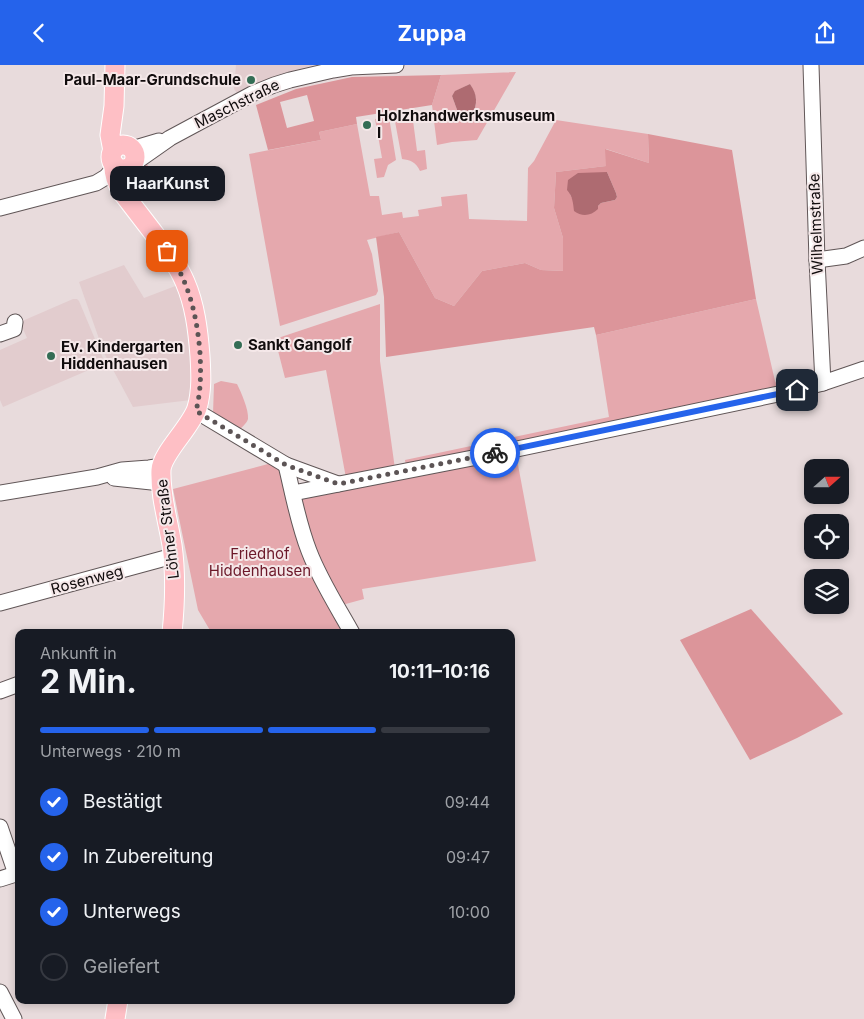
<!DOCTYPE html>
<html lang="de">
<head>
<meta charset="utf-8">
<style>
  body { margin:0; font-family:Inter,sans-serif; background:#242831; color:#f1f3f6; height:100vh; display:flex; flex-direction:column; font-size:19px; white-space:nowrap }
  * { box-sizing:border-box; margin:0 }
  p { font-size:16px; color:#9ea1a6 }
  .icon { flex:none; width:28px; height:28px; fill:none; stroke:currentColor; stroke-width:2; stroke-linecap:round; stroke-linejoin:round }
  .map { position:relative; flex:1; overflow:hidden }
  .sheet { position:absolute; left:15px; top:564px; width:500px; height:375px; display:flex; flex-direction:column; background:#171b24; border-radius:10px; box-shadow:0 2px 8px #0003 }
  .sheet>* { flex:none }
  .needle { width:32px; rotate:69deg }
  .fabs { position:absolute; left:804px; top:394px; display:grid; gap:10px }
  .fabs a { display:grid; place-items:center; width:45px; height:45px; border-radius:10px; background:#171b24; box-shadow:0 2px 8px #0003; font-size:25px }
  .pin { position:absolute; display:grid; place-items:center; width:42px; height:42px; color:#fff; margin:-21px; border-radius:10px; box-shadow:0 2px 8px #0006 }
  .courier { position:absolute; display:grid; place-items:center; width:50px; height:50px; margin:-25px; border:4px solid #2563eb; border-radius:50%; background:#fff; color:#222; box-shadow:0 1px 6px #0007 }
  .bubble { position:absolute; height:35px; border-radius:10px; background:#171b24; box-shadow:0 2px 8px #0003; font-size:16px; font-weight:700; line-height:35px; text-align:center }
  .overview em { font-style:normal; font-weight:700 }
  .overview div { display:flex; flex-direction:column-reverse }
  .overview { display:flex; align-items:center; justify-content:space-between; height:85px; padding:0 25px }
  h1 { font-size:32px; font-weight:700; line-height:38px }
  .bar { display:grid; grid-template-columns:repeat(4,1fr); gap:8px 5px; align-content:center; height:60px; padding:0 25px }
  .bar i { height:6px; border-radius:4px; background:#363941 }
  .bar .selected { background:#2563eb }
  .bar p { grid-column:span 4 }
  ol { padding:0 25px; list-style:none }
  li { display:flex; align-items:center; gap:15px; height:55px }
  li p { margin-inline-start:auto }
  li .icon { padding:5px; border-radius:50%; background:#2563eb; color:#fff; stroke-width:4 }
  li:last-child { color:#9ea1a6 }
  li i { width:28px; height:28px; border:2px solid #363941; border-radius:50% }
  header { display:flex; justify-content:space-between; align-items:center; height:65px; padding:0 25px; background:#2563eb; color:#fff; font-size:22px; font-weight:700 }
  .map>svg:first-child { display:block }
  .built { fill:#e2ccce }
  .green { fill:#e5a8ad; fill-rule:evenodd }
  .forest { fill:#dc959a; fill-rule:evenodd }
  .water { fill:#ae6b71 }
  .lines { fill:none; stroke-linecap:round; stroke-linejoin:round }
  .minor-casing { stroke:#605657; stroke-width:17 }
  .major-casing { stroke:#fff; stroke-width:21 }
  .minor { stroke:#fff; stroke-width:15 }
  .major { stroke:#febfc5; stroke-width:19 }
  .done { stroke:#5c5455; stroke-width:5; stroke-dasharray:0 9 }
  .route { stroke:#2563eb; stroke-width:6 }
  .poi-dot { fill:#346d55; stroke:#f5e8e9; stroke-width:2 }
  .labels { text-anchor:middle; stroke-width:4; stroke-linejoin:round; paint-order:stroke }
  .poi-label { font-size:15px; font-weight:bold; fill:#110c0d; stroke:#f5e8e9; text-anchor:start }
  .street-label { font-size:15px; fill:#110c0d; stroke:#f5e8e9 }
  .park-label { font-size:15px; fill:#6c1829; stroke:#f5e8e9 }
</style>
</head>
<body>
<header><svg class="icon" aria-label="back" viewBox="0 0 24 24"><path d="M15 5l-7 7 7 7"/></svg>Zuppa<svg class="icon" aria-label="share" viewBox="0 0 24 24"><path d="M12 15V3M7 8l5-5 5 5M5 13v7h14v-7"/></svg></header>
<div class="map">
<svg width="864" height="954" viewBox="0 0 864 954">
  <rect width="100%" height="100%" fill="#e8dbdc"/>
  <g class="built">
    <polygon points="236,0 314,0 279,10 237,28 234,24"/>
    <polygon points="124,200 144,233 178,220 182,234 189,266 193,312 191,335 133,342 104,288 79,217"/>
    <polygon points="73,234 77,234 79,236 105,298 3,342 0,335 0,285 27,273 20,257"/>
  </g>
  <g class="green">
    <path d="M516,7L477,75L452,77L437,80L432,40L441,10ZM470,19C477,33 478,35 473,51L460,53L452,31L456,26Z"/>
    <path d="M412,48L417,86L425,85L427,104L420,106C416,97 410,95 402,94L394,51Z"/>
    <polygon points="389,52 396,95 388,100 384,112 377,113 374,94 382,93 375,54"/>
    <polygon points="556,55 648,69 649,98 606,84 606,101 556,107 554,143 563,173 564,206 541,205 525,198 482,206 454,241 435,233 399,167 367,175 372,189 378,226 376,230 280,261 249,89 321,75 319,67 357,59 370,131 379,131 382,150 402,147 403,153 419,151 418,145 442,141 441,132 467,129 469,154 527,156 528,103 534,96"/>
    <path d="M147,99L160,128L141,136L132,118C135,109 139,105 147,99Z"/>
    <polygon points="756,234 775,316 778,322 516,376 509,379 406,402 405,395 609,352 596,270"/>
    <polygon points="380,239 380,296 395,404 346,413 326,305 285,313 275,274"/>
    <path d="M221,316L237,319C241,327 249,345 248,354C247,358 241,363 238,366L213,349L214,319Z"/>
    <path d="M516,389L536,496L362,524L364,534L342,540L348,567H211L198,545L173,424L268,399C286,402 286,419 289,433Z"/>
  </g>
  <g class="forest">
    <path d="M441,10L432,40L356,52L357,59L319,67L321,75L268,85L256,40L296,24L352,12ZM307,30L314,56L287,63L280,37Z"/>
    <path d="M648,69L732,85L756,234L596,270L594,262L386,292L384,232L376,172L399,167L435,233L454,241L482,206L525,198L541,205L563,206V173L554,143L556,107L606,101L605,84L649,98ZM607,107L616,128L617,132L615,135L601,138L598,141L573,135L570,129Z"/>
    <polygon points="751,544 843,649 797,673 750,695 680,575"/>
  </g>
  <g class="water">
    <path d="M470,19C478,31 477,37 473,51L467,55L460,53L452,31L455,26Z"/>
    <path d="M607,107L616,128L617,132L615,135L601,138L598,141V144C591,151 582,152 574,146C573,138 573,132 567,125L568,115L578,108Z"/>
  </g>
  <g class="lines">
    <defs>
      <g id="minor">
        <polyline points="811,0 817,195 823,318"/>
        <polyline points="132,84 159,76"/>
        <polyline points="133,99 170,73 252,29 274,20 290,15 333,5 351,2 396,0"/>
        <polyline points="0,143 96,118 106,112 113,104"/>
        <polyline points="817,195 846,191 864,183"/>
        <polyline points="0,269 14,264 15,257"/>
        <polyline points="196,346 286,400 338,419"/>
        <path d="M286,400C293,429 298,458 309,486C320,515 337,541 352,568"/>
        <polyline points="114,413 161,418"/>
        <polyline points="0,428 97,412 122,405 149,403 162,401"/>
        <polyline points="293,428 493,389 783,328 823,318 864,304"/>
        <polyline points="0,538 173,491"/>
        <polyline points="0,626 19,619"/>
        <polyline points="0,762 16,809"/>
        <polyline points="0,814 19,808"/>
        <polyline points="0,927 14,954"/>
      </g>
      <g id="major">
        <circle cx="123" cy="92" r="12"/>
        <polyline points="113,86 110,70 114,41 115,0"/>
        <path d="M114,99C113,109 117,118 122,127C132,140 142,153 152,166C164,182 177,198 185,217C195,240 198,265 200,291C201,308 202,326 197,343C191,362 162,388 161,405C160,430 168,456 172,480C176,509 175,539 172,568"/>
        <polyline points="115,954 118,935"/>
      </g>
    </defs>
    <use href="#minor" class="minor-casing"/>
    <use href="#major" class="major-casing"/>
    <use href="#minor" class="minor"/>
    <use href="#major" class="major"/>
  </g>
  <g class="lines">
    <path class="done" d="M167,186C189,216 197,251 200,288C201,308 201,326 196,346L286,400L338,419L495,388"/>
    <polyline class="route" points="495,388 797,325"/>
  </g>
  <g class="poi-dot">
    <circle cx="251" cy="15" r="5"/>
    <circle cx="367" cy="60" r="5"/>
    <circle cx="238" cy="280" r="5"/>
    <circle cx="51" cy="291" r="5"/>
  </g>
  <g class="labels">
    <g class="poi-label">
      <text x="241" y="20" text-anchor="end">Paul-Maar-Grundschule</text>
      <text x="377" y="56">Holzhandwerksmuseum<tspan x="377" dy="17">I</tspan></text>
      <text x="248" y="285">Sankt Gangolf</text>
      <text x="61" y="287">Ev. Kindergarten<tspan x="61" dy="17">Hiddenhausen</tspan></text>
    </g>
    <g class="street-label">
      <text transform="translate(237 39) rotate(-26)" y="5">Maschstraße</text>
      <text transform="translate(816 159) rotate(-92)" y="5">Wilhelmstraße</text>
      <text transform="translate(168 464) rotate(-97)" y="5">Löhner Straße</text>
      <text transform="translate(87 515) rotate(-15)" y="5">Rosenweg</text>
    </g>
    <g class="park-label">
      <text x="260" y="494">Friedhof<tspan x="260" dy="17">Hiddenhausen</tspan></text>
    </g>
  </g>
</svg>
<div class="fabs">
<a><svg class="needle" viewBox="-14 -14 28 28"><path d="M0-13l5 13h-10z" fill="#e53935"/><path d="M0 13l5-13h-10z" fill="#9ea1a6"/></svg></a>
<a><svg class="icon" aria-label="locate" viewBox="0 0 24 24"><circle cx="12" cy="12" r="6"/><path d="M12 2v4M12 18v4M2 12h4M18 12h4"/></svg></a>
<a><svg class="icon" aria-label="layers" viewBox="0 0 24 24"><path d="M12 4l9 5-9 5-9-5zM3 14l9 5 9-5"/></svg></a>
</div>
<div class="pin" style="left:167px;top:186px;background:#ea580c"><svg class="icon" aria-label="bag" viewBox="0 0 24 24"><path d="M5 8h14l-1 12H6zM9 8a3 3 0 0 1 6 0"/></svg></div>
<div class="pin" style="left:797px;top:325px;background:#1f2937"><svg class="icon" aria-label="home" viewBox="0 0 24 24"><path d="M3 11l9-7 9 7M6 9v11h12V9"/></svg></div>
<div class="courier" style="left:495px;top:388px"><svg class="icon" aria-label="bike" viewBox="0 0 24 24"><circle cx="6" cy="16" r="4"/><circle cx="18" cy="16" r="4"/><path d="M6 16l4-8h5l3 8M10 8l3 8H6M13 5h3"/></svg></div>
<div class="bubble" style="left:110px;top:101px;width:115px">HaarKunst</div>
<section class="sheet">
<div class="overview"><div><h1>2 Min.</h1><p>Ankunft in</p></div><em>10:11–10:16</em></div>
<div class="bar"><i class="selected"></i><i class="selected"></i><i class="selected"></i><i></i><p>Unterwegs · 210 m</p></div>
<ol>
<li><svg class="icon" aria-label="check" viewBox="0 0 24 24"><path d="M5 12l5 5 9-10"/></svg>Bestätigt<p>09:44</p></li>
<li><svg class="icon" aria-label="check" viewBox="0 0 24 24"><path d="M5 12l5 5 9-10"/></svg>In Zubereitung<p>09:47</p></li>
<li><svg class="icon" aria-label="check" viewBox="0 0 24 24"><path d="M5 12l5 5 9-10"/></svg>Unterwegs<p>10:00</p></li>
<li><i></i>Geliefert</li>
</ol>
</section>
</div>
</body>
</html>
